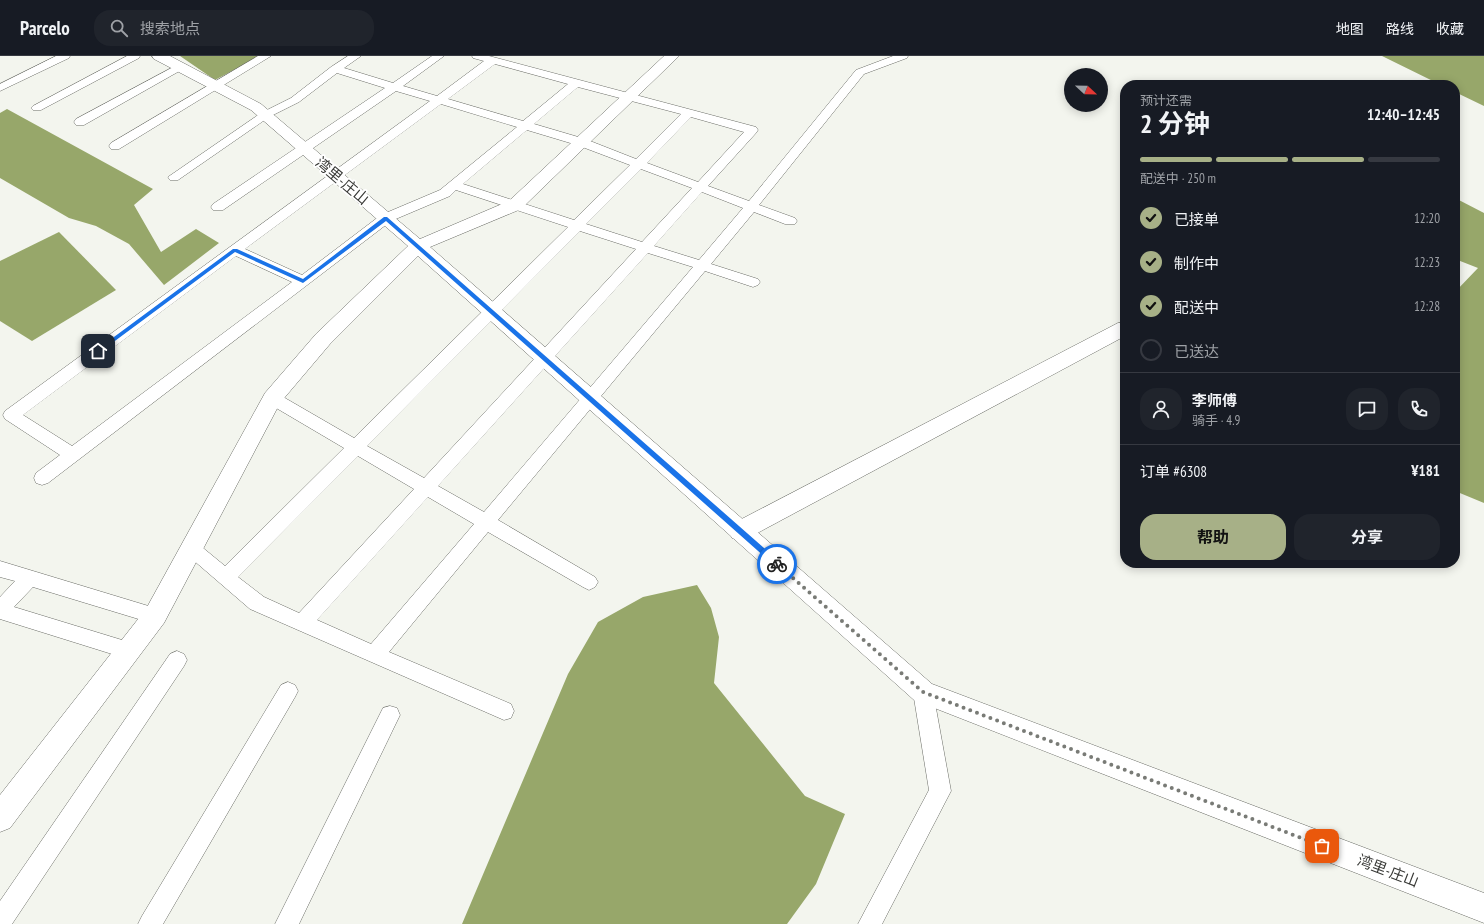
<!DOCTYPE html>
<html lang="zh">
<head>
<meta charset="utf-8">
<style>
  body { margin:0; font-family:"PT Sans Narrow","Noto Sans SC",sans-serif; background:#20242c; color:#f1f3f6; height:100vh; display:flex; flex-direction:column; font-size:15px; white-space:nowrap }
  * { box-sizing:border-box; margin:0 }
  p { font-size:13px; color:#9ea1a6 }
  .icon { flex:none; width:22px; height:22px; fill:none; stroke:currentColor; stroke-width:2; stroke-linecap:round; stroke-linejoin:round }
  .map { position:relative; flex:1; overflow:hidden }
  .side { position:absolute; left:1120px; top:24px; width:340px; height:488px; display:flex; flex-direction:column; background:#171b24; border-radius:16px; box-shadow:0 2px 10px #0003 }
  .side>* { flex:none }
  .needle { width:26px; rotate:112deg }
  .fabs { position:absolute; left:1064px; top:12px; display:grid; gap:8px }
  .fabs a { display:grid; place-items:center; width:44px; height:44px; border-radius:50%; background:#171b24; box-shadow:0 2px 10px #0003; font-size:20px }
  .pin { position:absolute; display:grid; place-items:center; width:34px; height:34px; color:#fff; margin:-17px; border-radius:8px; box-shadow:0 2px 6px #0006 }
  .courier { position:absolute; display:grid; place-items:center; width:40px; height:40px; margin:-20px; border:3px solid #1a73e8; border-radius:50%; background:#fff; color:#222; box-shadow:0 1px 5px #0007 }
  .head em { font-style:normal; font-weight:700 }
  .head div { display:flex; flex-direction:column-reverse }
  .head { display:flex; align-items:center; justify-content:space-between; height:68px; padding:0 20px }
  h1 { font-size:26px; font-weight:700; line-height:30px }
  .bar { display:grid; grid-template-columns:repeat(4,1fr); gap:6px 4px; align-content:center; height:48px; padding:0 20px }
  .bar i { height:5px; border-radius:3px; background:#363941 }
  .bar .current { background:#a7b087 }
  .bar p { grid-column:span 4 }
  .line { display:flex; align-items:center; gap:10px; padding:0 20px; border-top:1px solid #363941 }
  .line div { flex:1 }
  .round { display:grid; place-items:center; flex:none; width:42px; height:42px; border-radius:16px; background:#20242c }
  ol { padding:0 20px; list-style:none }
  li { display:flex; align-items:center; gap:12px; height:44px }
  li p { margin-inline-start:auto }
  li .icon { padding:4px; border-radius:50%; background:#a7b087; color:#111; stroke-width:4 }
  li:last-child { color:#9ea1a6 }
  li i { width:22px; height:22px; border:2px solid #363941; border-radius:50% }
  .cta { display:flex; gap:8px; margin-top:auto; padding:8px 20px }
  .cta a { flex:1; height:46px; border-radius:16px; background:#a7b087; color:#111; font-size:16px; font-weight:700; line-height:46px; text-align:center }
  .cta a+a { background:#20242c; color:#f1f3f6 }
  header { display:flex; align-items:center; gap:24px; box-sizing:border-box; height:56px; padding:0 20px; background:#171b24; border-bottom:1px solid #363941 }
  header strong { font-size:19px }
  nav { display:flex; gap:22px; margin-inline-start:auto; font-size:14px }
  .search { width:280px; height:36px; background:#20242c; display:flex; align-items:center; gap:10px; box-sizing:border-box; padding:0 14px; border-radius:16px; color:#9ea1a6; font-size:15px }
  .map>svg:first-child { display:block }
  .water { fill:#97a76a }
  .lines { fill:none; stroke-linecap:round; stroke-linejoin:round }
  .lane-casing { stroke:#6b6d67; stroke-width:1 }
  .street-casing { stroke:#6b6d67; stroke-width:1 }
  .secondary-casing { stroke:#6b6d67; stroke-width:1 }
  .lane { fill:#fff; fill-rule:evenodd }
  .street { fill:#fff; fill-rule:evenodd }
  .secondary { fill:#fff; fill-rule:evenodd }
  .route { fill:#1a73e8 }
  .done { stroke:#797b76; stroke-width:4; stroke-dasharray:0 7.2 }
  .labels { text-anchor:middle; stroke-width:3.5; stroke-linejoin:round; paint-order:stroke }
  .street-label { font-size:15px; fill:#383936; stroke:#fff }
</style>
</head>
<body>
<header>
<strong>Parcelo</strong>
<div class="search"><svg class="icon" aria-label="search" viewBox="0 0 24 24"><circle cx="10" cy="10" r="6"/><path d="M15 15l6 6"/></svg>搜索地点</div>
<nav><a>地图</a><a>路线</a><a>收藏</a></nav>
</header>
<div class="map">
<svg width="1484" height="868" viewBox="0 0 1484 868">
  <rect width="100%" height="100%" fill="#f3f5ee"/>
  <g class="water">
    <polygon points="180,0 260,0 215,24"/>
    <polygon points="1382,0 1484,0 1484,50 1455,36 1455,29 1441,29"/>
    <polygon points="7,53 153,133 134,149 161,196 196,173 219,187 164,229 129,188 96,170 69,162 0,122 0,57"/>
    <polygon points="1455,142 1484,157 1484,447 1455,435 1455,236 1478,212 1455,203"/>
    <polygon points="59,176 116,234 32,285 0,265 0,205"/>
    <polygon points="697,529 711,552 719,581 714,627 805,740 845,758 816,828 787,868 462,868 568,618 598,566 643,541"/>
  </g>
  <g class="lines">
    <defs>
      <g id="lane">
        <polygon points="56,0 70,0 69,2 0,35 0,28"/>
        <polygon points="127,0 140,0 139,2 41,54 33,54 31,52 33,50"/>
        <polygon points="258,0 271,0 119,93 111,93 109,90 111,87"/>
        <path d="M348,0H361L344,12L393,27L432,0H444L403,30L437,40L484,5L473,2L472,0H489L756,71L758,74L756,77L708,130L749,145L856,14L893,0H908L907,2L864,18L759,149L795,162L797,165L795,168H785L754,156L711,208L758,223L760,226L758,229L753,231L705,215L498,464L595,521L598,526L595,531L589,534L583,531L488,476L389,596L511,648L514,655L511,662L504,664L250,553L185,497L182,492L185,487L191,485L197,487L225,510L344,392L266,346L264,342L266,338L272,336L278,338L354,382L568,171L456,134L450,140L391,165L48,427L42,429L36,427L34,422L36,417L60,399L5,363L3,359L5,355L430,45L396,35L223,154H213L211,151L213,148L385,32L337,17L299,46L269,61L178,124H170L168,121L261,57L291,42L331,11ZM495,8L568,28L523,65L448,43ZM578,31L681,58L636,103L585,83L534,68ZM441,48L517,71L440,134L381,159L302,219L245,193ZM691,61L744,76L698,126L647,107ZM527,74L577,89L630,109L574,164L463,128ZM641,113L692,132L642,186L586,168ZM702,136L743,152L699,204L654,190ZM580,175L636,193L424,422L367,390ZM648,197L693,211L484,456L438,430ZM236,200L292,226L72,390L23,359ZM358,400L414,433L299,557L264,541L238,521ZM428,441L474,468L371,588L317,564Z"/>
        <polygon points="179,8 183,9 185,11 183,13 84,69 76,69 74,66 76,63"/>
        <polygon points="0,505 155,552 162,554 164,560 162,566 155,568 33,531 14,551 135,588 138,594 135,600 128,603 0,563 0,541 15,525 0,521"/>
        <polygon points="177,595 184,598 187,604 184,610 12,868 0,868 0,845 170,598"/>
        <polygon points="288,626 295,629 298,635 295,641 163,868 138,868 142,860 281,629"/>
        <polygon points="923,627 930,630 933,636 951,735 882,868 858,868 929,734 913,636 916,630"/>
        <polygon points="390,650 397,652 400,659 299,868 275,868 383,652"/>
      </g>
      <polygon id="street" points="1125,266 1125,280 748,482 740,484 732,482 729,475 732,468 1118,267"/>
      <polygon id="secondary" points="152,0 170,0 261,48 420,183 509,145 664,0 679,0 521,153 430,191 932,628 1484,837 1484,867 914,644 418,200 330,288 280,347 164,567 10,772 0,776 0,739 146,553 265,337 316,278 408,190 251,54 154,3"/>
    </defs>
    <use href="#lane" class="lane-casing"/>
    <use href="#street" class="street-casing"/>
    <use href="#secondary" class="secondary-casing"/>
    <use href="#lane" class="lane"/>
    <use href="#street" class="street"/>
    <use href="#secondary" class="secondary"/>
  </g>
  <polygon class="route" points="384,161 387,161 780,506 780,510 775,510 386,165 303,227 235,196 100,296 95,295 233,193 237,193 303,223"/>
  <g class="lines">
    <polyline class="done" points="777,508 923,636 1322,790"/>
  </g>
  <g class="labels">
    <g class="street-label">
      <text transform="translate(342 125) rotate(40)" y="5">湾里-庄山</text>
      <text transform="translate(1388 815) rotate(21)" y="5">湾里-庄山</text>
    </g>
  </g>
</svg>
<div class="fabs">
<a><svg class="needle" viewBox="-14 -14 28 28"><path d="M0-13l5 13h-10z" fill="#e53935"/><path d="M0 13l5-13h-10z" fill="#9ea1a6"/></svg></a>
</div>
<div class="pin" style="left:1322px;top:790px;background:#ea580c"><svg class="icon" aria-label="bag" viewBox="0 0 24 24"><path d="M5 8h14l-1 12H6zM9 8a3 3 0 0 1 6 0"/></svg></div>
<div class="pin" style="left:98px;top:295px;background:#1f2937"><svg class="icon" aria-label="home" viewBox="0 0 24 24"><path d="M3 11l9-7 9 7M6 9v11h12V9"/></svg></div>
<div class="courier" style="left:777px;top:508px"><svg class="icon" aria-label="bike" viewBox="0 0 24 24"><circle cx="6" cy="16" r="4"/><circle cx="18" cy="16" r="4"/><path d="M6 16l4-8h5l3 8M10 8l3 8H6M13 5h3"/></svg></div>
<section class="side">
<div class="head"><div><h1>2 分钟</h1><p>预计还需</p></div><em>12:40–12:45</em></div>
<div class="bar"><i class="current"></i><i class="current"></i><i class="current"></i><i></i><p>配送中 · 250 m</p></div>
<ol>
<li><svg class="icon" aria-label="check" viewBox="0 0 24 24"><path d="M5 12l5 5 9-10"/></svg>已接单<p>12:20</p></li>
<li><svg class="icon" aria-label="check" viewBox="0 0 24 24"><path d="M5 12l5 5 9-10"/></svg>制作中<p>12:23</p></li>
<li><svg class="icon" aria-label="check" viewBox="0 0 24 24"><path d="M5 12l5 5 9-10"/></svg>配送中<p>12:28</p></li>
<li><i></i>已送达</li>
</ol>
<div class="line" style="height:72px"><a class="round"><svg class="icon" aria-label="person" viewBox="0 0 24 24"><circle cx="12" cy="8" r="4"/><path d="M4 21q1-7 8-7t8 7"/></svg></a><div><b>李师傅</b><p>骑手 · 4.9</p></div><a class="round"><svg class="icon" aria-label="chat" viewBox="0 0 24 24"><path d="M4 5h16v11H9l-5 4z"/></svg></a><a class="round"><svg class="icon" aria-label="phone" viewBox="0 0 24 24"><path d="M5 4h4l2 5-3 2q2 4 5 5l2-3 5 2v4C11 20 4 13 5 4z"/></svg></a></div>
<div class="line" style="height:52px"><div>订单 #6308</div><b>¥181</b></div>
<div class="cta"><a>帮助</a><a>分享</a></div>
</section>
</div>
</body>
</html>
